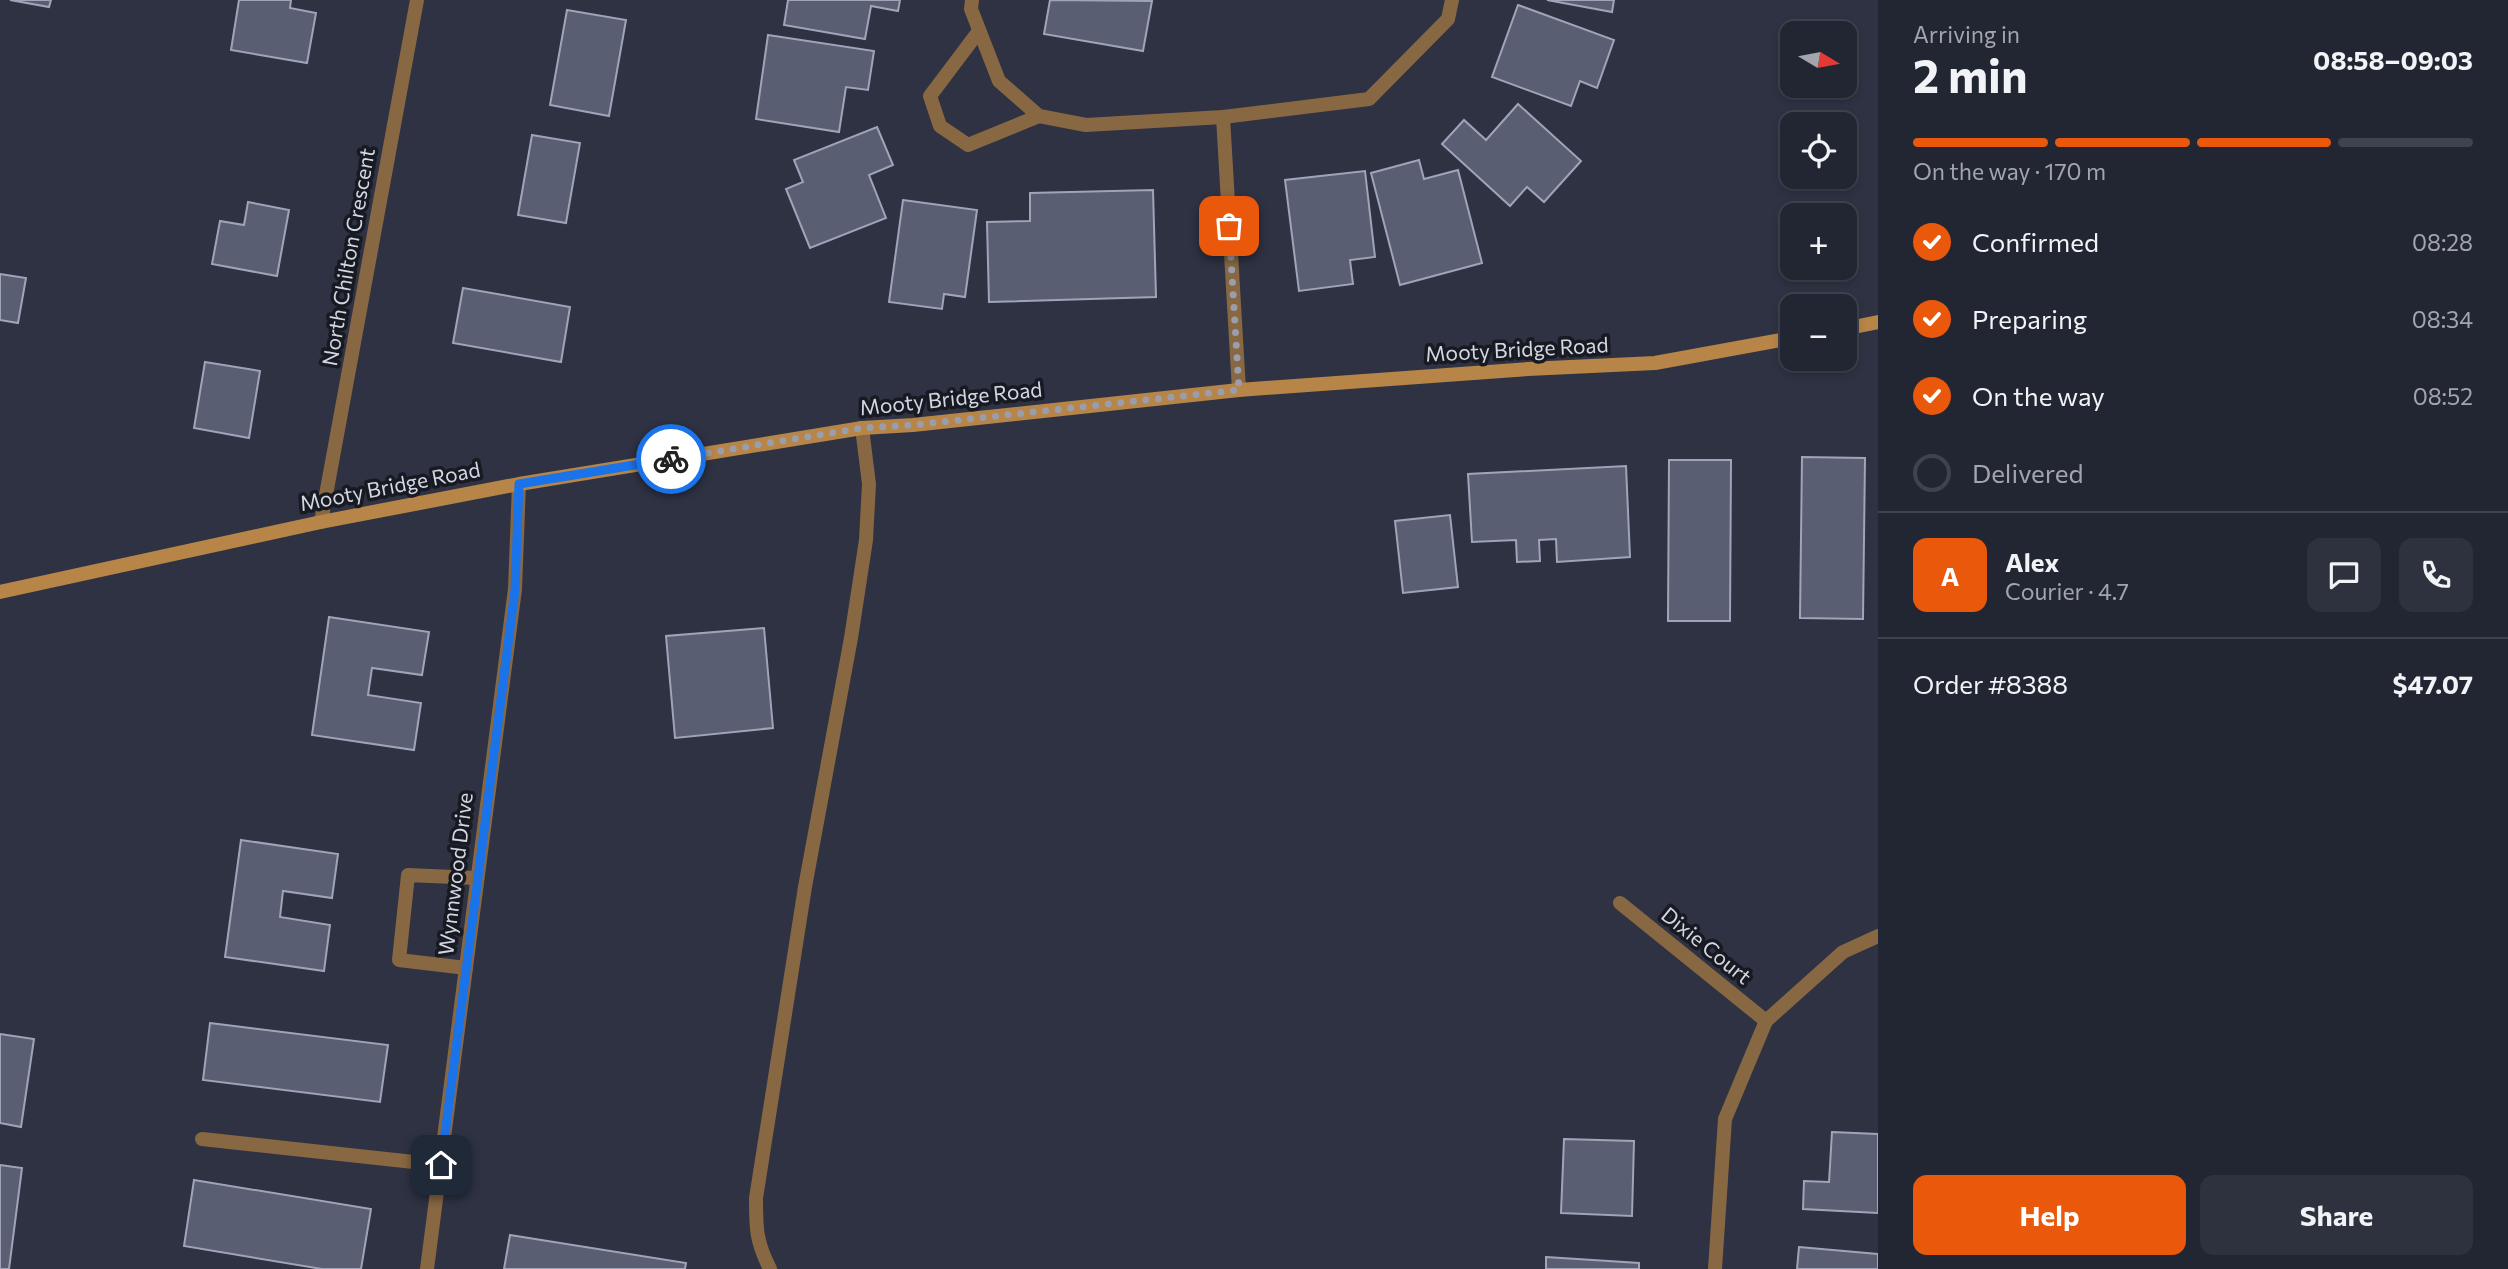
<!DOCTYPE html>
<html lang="en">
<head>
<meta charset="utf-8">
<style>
  body { margin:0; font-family:Commissioner,sans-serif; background:#2e323e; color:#f1f3f6; height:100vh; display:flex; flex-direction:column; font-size:26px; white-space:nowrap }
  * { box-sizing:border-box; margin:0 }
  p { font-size:23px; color:#a2a5ac }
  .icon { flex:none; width:38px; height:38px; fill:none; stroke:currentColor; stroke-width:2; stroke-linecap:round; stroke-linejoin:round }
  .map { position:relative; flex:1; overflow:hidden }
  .drawer { display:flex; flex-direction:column; background:#222632; width:630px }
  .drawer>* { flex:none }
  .needle { width:46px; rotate:100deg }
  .controls { position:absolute; left:1780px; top:21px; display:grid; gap:14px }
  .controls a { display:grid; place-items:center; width:77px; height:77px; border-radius:14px; background:#222632; box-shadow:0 4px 10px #0003,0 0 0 2px #3f434d; font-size:35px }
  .pin { position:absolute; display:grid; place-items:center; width:60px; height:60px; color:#fff; margin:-30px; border-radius:14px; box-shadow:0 4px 10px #0006 }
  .courier { position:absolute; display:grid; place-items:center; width:70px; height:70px; margin:-35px; border:5px solid #1a73e8; border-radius:50%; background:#fff; color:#222; box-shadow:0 2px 9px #0007 }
  .overview em { font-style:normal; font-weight:700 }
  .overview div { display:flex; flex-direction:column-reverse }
  .overview { display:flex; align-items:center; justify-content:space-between; height:119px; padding:0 35px }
  h1 { font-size:46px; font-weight:700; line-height:52px }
  .bar { display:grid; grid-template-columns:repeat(4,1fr); gap:10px 7px; align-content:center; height:84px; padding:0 35px }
  .bar i { height:9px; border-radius:5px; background:#3f434d }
  .bar .selected { background:#ea580c }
  .bar p { grid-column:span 4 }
  .line { display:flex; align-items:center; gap:18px; padding:0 35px; border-top:2px solid #3f434d }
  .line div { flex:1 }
  .round { display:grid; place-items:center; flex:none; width:74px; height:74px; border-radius:14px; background:#2e323e }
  ol { padding:0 35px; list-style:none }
  li { display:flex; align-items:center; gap:21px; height:77px }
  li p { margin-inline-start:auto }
  li .icon { padding:7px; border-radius:50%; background:#ea580c; color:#fff; stroke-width:4 }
  li:last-child { color:#a2a5ac }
  li i { width:38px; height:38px; border:4px solid #3f434d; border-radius:50% }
  .button { display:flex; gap:14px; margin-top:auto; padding:14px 35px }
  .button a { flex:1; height:80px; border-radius:14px; background:#ea580c; color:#fff; font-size:28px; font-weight:700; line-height:80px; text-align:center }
  .button a+a { background:#2e323e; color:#f1f3f6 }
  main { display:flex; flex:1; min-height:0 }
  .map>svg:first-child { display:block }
  .building { fill:#5a5e72; stroke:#9fa4b9; stroke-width:2 }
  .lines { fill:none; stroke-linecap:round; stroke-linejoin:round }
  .lane { stroke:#886843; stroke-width:14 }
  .street { stroke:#886843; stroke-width:14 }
  .secondary { stroke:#b78547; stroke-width:14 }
  .done { stroke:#9a9dab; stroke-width:7; stroke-dasharray:0 12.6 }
  .route { stroke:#1a73e8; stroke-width:9 }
  .labels { text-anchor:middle; stroke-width:7; stroke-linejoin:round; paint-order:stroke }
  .street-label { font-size:21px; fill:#d4d7e3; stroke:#181a22 }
</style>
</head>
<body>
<main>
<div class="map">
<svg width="1878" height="1269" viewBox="0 0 1878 1269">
  <rect width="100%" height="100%" fill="#2e3243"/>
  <g class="building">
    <polygon points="10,0 51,0 49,7"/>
    <polygon points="239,0 291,0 290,8 316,13 307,63 231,50"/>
    <polygon points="788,0 900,0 898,11 871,6 865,39 784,25"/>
    <polygon points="1050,0 1152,1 1143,51 1044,34"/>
    <polygon points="1547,0 1614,0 1612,12"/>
    <polygon points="1518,5 1614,40 1597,88 1580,81 1571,106 1492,77"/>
    <polygon points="567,10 626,20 609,116 550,105"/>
    <polygon points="768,35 874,51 868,90 846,87 839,132 756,119"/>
    <polygon points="1518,104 1581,161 1544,202 1527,187 1510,206 1442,144 1464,120 1486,140"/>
    <polygon points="877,127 893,165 869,175 886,218 810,248 786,189 803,182 794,160"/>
    <polygon points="532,135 580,143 566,223 518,215"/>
    <polygon points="1419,160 1424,179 1458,170 1482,263 1400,285 1371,173"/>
    <polygon points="1365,171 1375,257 1350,260 1353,284 1299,291 1285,180"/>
    <polygon points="1153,190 1156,297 989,302 987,222 1030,221 1030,193"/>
    <polygon points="903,200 977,210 965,297 944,294 942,309 889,302"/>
    <polygon points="248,202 289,210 277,276 212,264 220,221 244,225"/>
    <polygon points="0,274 26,278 18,323 0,320"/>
    <polygon points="463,288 570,307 561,362 453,343"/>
    <polygon points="205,362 260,371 249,438 194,428"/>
    <polygon points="1802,457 1865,458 1863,619 1800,618"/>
    <polygon points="1669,460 1731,460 1730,621 1668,621"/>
    <polygon points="1626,466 1630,557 1557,562 1556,539 1539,540 1540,561 1517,562 1516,540 1472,542 1468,474"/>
    <polygon points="1450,515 1458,587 1403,593 1395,521"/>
    <polygon points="329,617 429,632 422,675 372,668 368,695 421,703 414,750 312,735"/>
    <polygon points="764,628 773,728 675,738 666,636"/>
    <polygon points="241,840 338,854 332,898 283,891 280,917 330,925 324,971 225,957"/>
    <polygon points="210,1023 388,1045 380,1102 203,1080"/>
    <polygon points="0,1034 34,1039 21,1127 0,1123"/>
    <polygon points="1832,1132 1878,1134 1878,1213 1803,1209 1804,1181 1829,1182"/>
    <polygon points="1564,1139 1634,1141 1632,1216 1561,1213"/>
    <polygon points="0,1165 22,1168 9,1269 0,1269"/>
    <polygon points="194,1180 371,1209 361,1269 322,1269 184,1246"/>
    <polygon points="510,1235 686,1263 685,1269 504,1269"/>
    <polygon points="1799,1247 1878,1254 1878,1269 1797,1269"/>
    <polygon points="1546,1257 1639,1263 1639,1269 1546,1269"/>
  </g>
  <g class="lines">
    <g class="lane">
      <polyline points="979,31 930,96 940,126 968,145 1039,116"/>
      <polyline points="466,968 399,960 408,875 476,878"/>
      <polyline points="202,1139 441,1165"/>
      <path d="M770,1269C756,1241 756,1229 756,1198L805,887L851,638L866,540L869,484L862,428"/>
    </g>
    <g class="street">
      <polyline points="972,0 971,9 999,81 1039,116 1086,125 1223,117 1369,99 1448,19 1452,0"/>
      <polyline points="1223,117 1239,390"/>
      <polyline points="321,522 417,0"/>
      <polyline points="1620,903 1766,1021"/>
      <polyline points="427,1269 515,589 519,484"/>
      <polyline points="1715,1269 1725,1119 1766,1021 1843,952 1878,936"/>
    </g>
    <g class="secondary">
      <polyline points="1844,329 1878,322"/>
      <polyline points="0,592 321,522 519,484 862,428 913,425 1239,390 1528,369 1655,363 1792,338"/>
    </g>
  </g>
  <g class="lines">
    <polyline class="done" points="671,459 862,428 913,425 1239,390 1229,226"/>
    <polyline class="route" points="441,1165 515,590 519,484 671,459"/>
  </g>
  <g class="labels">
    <g class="street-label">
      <text transform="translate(349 257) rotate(-80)" y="7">North Chilton Crescent</text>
      <text transform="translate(1517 350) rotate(-3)" y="7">Mooty Bridge Road</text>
      <text transform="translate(951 399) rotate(-6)" y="7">Mooty Bridge Road</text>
      <text transform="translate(390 487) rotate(-11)" y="7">Mooty Bridge Road</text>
      <text transform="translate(456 874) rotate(-83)" y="7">Wynnwood Drive</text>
      <text transform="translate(1706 946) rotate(39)" y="7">Dixie Court</text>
    </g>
  </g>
</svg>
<div class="controls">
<a><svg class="needle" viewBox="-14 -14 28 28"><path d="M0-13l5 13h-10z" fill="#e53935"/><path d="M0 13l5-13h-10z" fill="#a2a5ac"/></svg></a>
<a><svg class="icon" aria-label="locate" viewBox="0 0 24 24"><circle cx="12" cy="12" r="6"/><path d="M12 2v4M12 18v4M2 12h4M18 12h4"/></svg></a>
<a>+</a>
<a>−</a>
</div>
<div class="pin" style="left:1229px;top:226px;background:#ea580c"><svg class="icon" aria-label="bag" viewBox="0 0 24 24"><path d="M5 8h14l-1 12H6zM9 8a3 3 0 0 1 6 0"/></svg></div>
<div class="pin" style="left:441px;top:1165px;background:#1f2937"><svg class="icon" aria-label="home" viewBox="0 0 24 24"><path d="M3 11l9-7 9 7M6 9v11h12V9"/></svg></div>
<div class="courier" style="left:671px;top:459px"><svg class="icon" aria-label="bike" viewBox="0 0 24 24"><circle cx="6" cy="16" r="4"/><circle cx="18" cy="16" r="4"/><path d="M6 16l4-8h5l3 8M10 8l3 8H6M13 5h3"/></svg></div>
</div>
<section class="drawer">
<div class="overview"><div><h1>2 min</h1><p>Arriving in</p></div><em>08:58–09:03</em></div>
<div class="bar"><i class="selected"></i><i class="selected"></i><i class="selected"></i><i></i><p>On the way · 170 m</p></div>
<ol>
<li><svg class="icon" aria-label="check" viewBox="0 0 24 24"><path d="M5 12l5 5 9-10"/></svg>Confirmed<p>08:28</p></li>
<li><svg class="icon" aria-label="check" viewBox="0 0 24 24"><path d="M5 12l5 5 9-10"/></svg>Preparing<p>08:34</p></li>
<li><svg class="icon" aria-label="check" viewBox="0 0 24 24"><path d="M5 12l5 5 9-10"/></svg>On the way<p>08:52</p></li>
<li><i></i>Delivered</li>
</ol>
<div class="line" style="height:126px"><b class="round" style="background:#ea580c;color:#fff">A</b><div><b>Alex</b><p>Courier · 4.7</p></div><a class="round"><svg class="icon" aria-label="chat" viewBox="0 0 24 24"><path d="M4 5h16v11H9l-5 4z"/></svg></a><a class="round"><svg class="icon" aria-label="phone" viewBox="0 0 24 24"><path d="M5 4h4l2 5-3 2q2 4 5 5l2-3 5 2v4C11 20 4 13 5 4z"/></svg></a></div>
<div class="line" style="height:91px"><div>Order #8388</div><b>$47.07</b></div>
<div class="button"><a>Help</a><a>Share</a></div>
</section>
</main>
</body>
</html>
